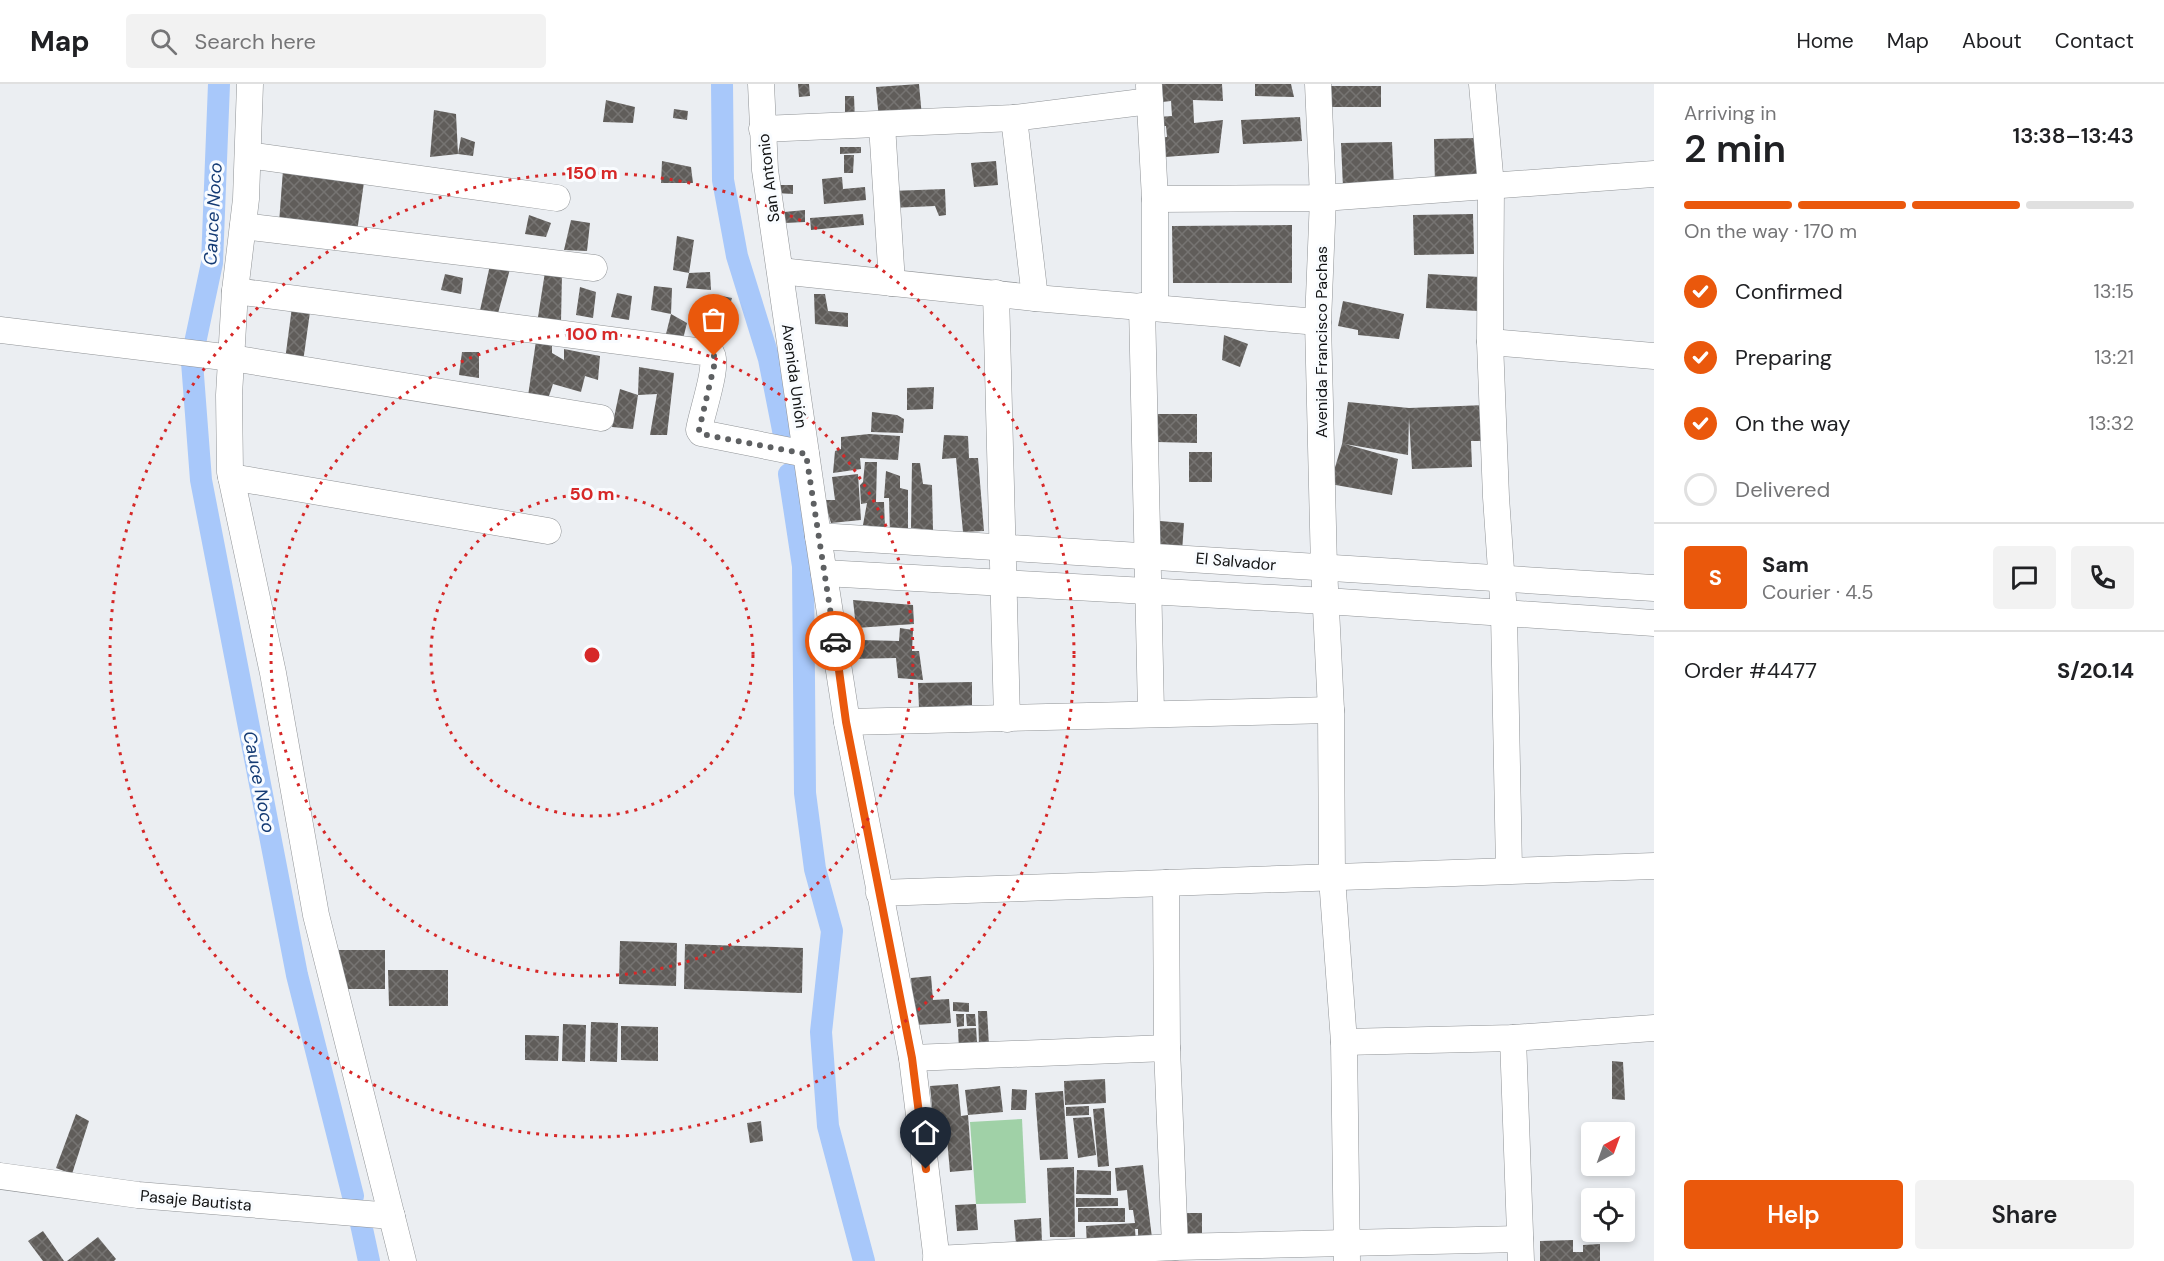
<!DOCTYPE html>
<html lang="en">
<head>
<meta charset="utf-8">
<style>
  body { margin:0; font-family:"DM Sans",sans-serif; background:#f2f2f2; color:#202124; height:100vh; display:flex; flex-direction:column; font-size:22px; white-space:nowrap }
  * { box-sizing:border-box; margin:0 }
  p { font-size:20px; color:#757577 }
  .icon { flex:none; width:33px; height:33px; fill:none; stroke:currentColor; stroke-width:2; stroke-linecap:round; stroke-linejoin:round }
  .map { position:relative; flex:1; overflow:hidden }
  .sheet { display:flex; flex-direction:column; background:#fff; width:510px }
  .sheet>* { flex:none }
  .needle { width:39px; rotate:41deg }
  .buttons { position:absolute; left:1581px; top:1038px; display:grid; gap:12px }
  .buttons a { display:grid; place-items:center; width:54px; height:54px; border-radius:6px; background:#fff; box-shadow:0 3px 9px #0003; font-size:30px }
  .pin { position:absolute; display:grid; place-items:center; width:51px; height:51px; color:#fff; margin:-62px -26px; border-radius:50% 50% 50% 0; rotate:-45deg; box-shadow:0 0 6px #0007 }
  .pin .icon { rotate:45deg }
  .courier { position:absolute; display:grid; place-items:center; width:60px; height:60px; margin:-30px; border:4px solid #ea580c; border-radius:50%; background:#fff; color:#222; box-shadow:0 2px 8px #0007 }
  .summary em { font-style:normal; font-weight:600 }
  .summary div { display:flex; flex-direction:column-reverse }
  .summary { display:flex; align-items:center; justify-content:space-between; height:102px; padding:0 30px }
  h1 { font-size:39px; font-weight:600; line-height:45px }
  .bar { display:grid; grid-template-columns:repeat(4,1fr); gap:9px 6px; align-content:center; height:72px; padding:0 30px }
  .bar i { height:8px; border-radius:4px; background:#e0e0e0 }
  .bar .active { background:#ea580c }
  .bar p { grid-column:span 4 }
  .line { display:flex; align-items:center; gap:15px; padding:0 30px; border-top:2px solid #e0e0e0 }
  .line div { flex:1 }
  .round { display:grid; place-items:center; flex:none; width:63px; height:63px; border-radius:6px; background:#f2f2f2 }
  ol { padding:0 30px; list-style:none }
  li { display:flex; align-items:center; gap:18px; height:66px }
  li p { margin-inline-start:auto }
  li .icon { padding:6px; border-radius:50%; background:#ea580c; color:#fff; stroke-width:4 }
  li:last-child { color:#757577 }
  li i { width:33px; height:33px; border:3px solid #e0e0e0; border-radius:50% }
  .action { display:flex; gap:12px; margin-top:auto; padding:12px 30px }
  .action a { flex:1; height:69px; border-radius:6px; background:#ea580c; color:#fff; font-size:24px; font-weight:600; line-height:69px; text-align:center }
  .action a+a { background:#f2f2f2; color:#202124 }
  header { display:flex; align-items:center; gap:36px; box-sizing:border-box; height:84px; padding:0 30px; background:#fff; border-bottom:2px solid #e0e0e0 }
  header strong { font-size:28px }
  nav { display:flex; gap:33px; margin-inline-start:auto; font-size:21px }
  .search { width:420px; height:54px; background:#f2f2f2; display:flex; align-items:center; gap:15px; box-sizing:border-box; padding:0 21px; border-radius:6px; color:#757577; font-size:22px }
  main { display:flex; flex:1; min-height:0 }
  .map>svg:first-child { display:block }
  .grass { fill:#a0d1a7 }
  .lines { fill:none; stroke-linecap:round; stroke-linejoin:round }
  .canal { stroke:#a8c8fa; stroke-width:22 }
  .building { fill:url(#building-cross-hatch) }
  .minor-casing { stroke:#909396; stroke-width:27 }
  .minor { stroke:#fff; stroke-width:26 }
  .done { stroke:#5e6062; stroke-width:6; stroke-dasharray:0 10.8 }
  .route { stroke:#ea580c; stroke-width:8 }
  .ring { fill:none; stroke:#d62828; stroke-width:3; stroke-dasharray:3 6 }
  .labels { text-anchor:middle; stroke-width:6; stroke-linejoin:round; paint-order:stroke }
  .street-label { font-size:16px; fill:#121314; stroke:#f9fcff }
  .water-label { font-size:18px; font-style:italic; fill:#143b74; stroke:#f9fcff }
  .centre { fill:#d62828; stroke:#f9fcff; stroke-width:3 }
  .ring-label { font-size:18px; text-anchor:middle; font-weight:bold; fill:#d62828; stroke:#f9fcff; stroke-width:6; stroke-linejoin:round; paint-order:stroke }
</style>
</head>
<body>
<header>
<strong>Map</strong>
<div class="search"><svg class="icon" aria-label="search" viewBox="0 0 24 24"><circle cx="10" cy="10" r="6"/><path d="M15 15l6 6"/></svg>Search here</div>
<nav><a>Home</a><a>Map</a><a>About</a><a>Contact</a></nav>
</header>
<main>
<div class="map">
<svg width="1654" height="1177" viewBox="0 0 1654 1177">
  <defs>
    <pattern id="building-cross-hatch" width="8" height="8" patternUnits="userSpaceOnUse" patternTransform="scale(1.5)"><rect width="8" height="8" fill="#605d5a"/><path d="M0 0l8 8M0 8l8-8" fill="none" stroke="#767472"/></pattern>
  </defs>
  <rect width="100%" height="100%" fill="#ebeef2"/>
  <polygon class="grass" points="1022,1035 1026,1119 976,1120 970,1038"/>
  <g class="lines">
    <g class="canal">
      <polyline points="722,0 723,96 737,172 769,275 785,356"/>
      <polyline points="195,259 212,179 219,0"/>
      <polyline points="192,278 201,396 297,891 353,1112"/>
      <polyline points="789,390 803,482 805,709 815,785 832,847 821,948 828,1042 864,1177"/>
      <polyline points="361,1140 369,1177"/>
    </g>
  </g>
  <g class="building">
    <polygon points="798,0 809,0 810,12 799,13"/>
    <polygon points="919,0 922,33 879,36 876,3"/>
    <polygon points="1162,0 1222,0 1223,17 1193,16 1194,39 1223,36 1219,69 1165,73 1166,67 1159,65 1158,54 1167,53 1166,42 1158,42 1158,33 1172,32 1171,17 1162,18"/>
    <polygon points="1255,0 1291,0 1294,13 1255,12"/>
    <rect x="1329" y="2" width="52" height="21"/>
    <polygon points="845,12 854,12 855,37 845,33"/>
    <polygon points="606,16 635,23 633,39 603,38"/>
    <polygon points="674,25 688,27 687,36 673,34"/>
    <polygon points="434,26 456,30 458,70 430,73"/>
    <polygon points="1300,33 1302,57 1243,60 1241,36"/>
    <polygon points="461,53 475,58 473,72 458,70"/>
    <polygon points="1477,54 1479,101 1435,103 1434,55"/>
    <polygon points="1392,58 1394,103 1343,104 1341,59"/>
    <polygon points="840,63 861,63 861,69 840,70"/>
    <polygon points="844,71 854,71 853,89 844,89"/>
    <polygon points="662,77 691,83 693,99 661,99"/>
    <polygon points="996,77 998,101 974,103 971,79"/>
    <polygon points="283,86 364,98 357,148 279,139"/>
    <polygon points="842,93 843,105 865,103 866,116 824,120 822,95"/>
    <polygon points="776,101 793,101 793,110 776,109"/>
    <polygon points="945,105 946,131 939,132 935,122 891,124 890,107"/>
    <polygon points="805,126 805,138 785,139 784,128"/>
    <polygon points="863,130 864,141 811,146 810,134"/>
    <polygon points="1473,130 1474,170 1414,171 1413,131"/>
    <polygon points="529,131 551,139 546,153 525,150"/>
    <polygon points="571,136 590,139 587,167 564,166"/>
    <polygon points="1292,141 1292,199 1173,199 1172,142"/>
    <polygon points="677,152 694,156 689,189 710,188 711,206 686,204 689,189 673,186"/>
    <polygon points="490,181 510,185 497,233 479,231"/>
    <polygon points="545,188 562,189 561,238 538,233"/>
    <polygon points="445,190 463,194 461,210 441,206"/>
    <polygon points="1428,190 1480,193 1478,227 1426,224"/>
    <polygon points="654,202 672,204 671,230 687,239 682,259 664,258 671,230 651,226"/>
    <polygon points="580,203 596,208 593,234 576,231"/>
    <polygon points="617,209 632,212 629,236 611,233"/>
    <polygon points="814,210 825,210 828,227 848,229 848,243 815,240"/>
    <polygon points="722,212 732,214 721,251 708,249 709,230 720,230"/>
    <polygon points="1343,217 1404,230 1399,255 1358,251 1358,246 1338,242"/>
    <polygon points="292,223 310,228 303,278 285,276"/>
    <polygon points="1224,251 1248,260 1240,283 1222,276"/>
    <polygon points="552,252 552,269 564,276 564,265 600,272 598,296 585,292 581,308 553,300 548,315 528,312 536,257"/>
    <polygon points="462,268 479,268 479,294 459,291"/>
    <polygon points="639,283 674,289 667,351 650,351 657,310 638,311"/>
    <polygon points="934,303 933,325 907,326 907,304"/>
    <polygon points="620,305 638,311 633,345 612,343"/>
    <polygon points="1348,318 1409,324 1486,321 1487,357 1471,357 1472,383 1412,385 1409,333 1408,371 1345,360 1398,375 1392,411 1330,400 1342,360"/>
    <polygon points="872,328 897,331 904,335 903,349 871,348"/>
    <polygon points="1157,330 1197,330 1197,359 1157,358"/>
    <polygon points="869,350 900,352 898,376 860,374 861,385 833,389 835,367 841,365 841,353"/>
    <polygon points="944,351 968,352 969,374 978,374 984,447 963,448 956,374 942,375"/>
    <rect x="1189" y="368" width="23" height="30"/>
    <polygon points="865,378 877,378 876,418 884,418 885,444 863,441 867,419 861,420 860,401 863,398"/>
    <polygon points="912,379 920,379 923,400 932,401 933,446 911,444"/>
    <polygon points="886,387 900,392 900,404 908,406 908,450 890,450 889,414 884,414"/>
    <polygon points="858,390 861,436 831,439 824,416 835,416 832,393"/>
    <polygon points="1160,437 1184,439 1182,468 1158,466"/>
    <polygon points="853,516 913,521 914,540 856,544"/>
    <polygon points="900,544 913,546 912,567 919,567 923,596 898,594 896,574 850,575 847,546 861,546 861,556 899,557"/>
    <polygon points="972,598 972,621 919,624 918,599"/>
    <polygon points="620,857 677,859 676,902 619,900"/>
    <polygon points="685,860 803,864 802,909 684,905"/>
    <rect x="339" y="866" width="46" height="39"/>
    <polygon points="388,886 448,886 448,922 389,922"/>
    <polygon points="931,892 933,916 949,915 951,939 915,941 911,894"/>
    <polygon points="953,918 969,919 969,928 953,927"/>
    <polygon points="978,927 987,927 989,961 979,961"/>
    <polygon points="956,930 964,930 964,942 957,943"/>
    <polygon points="966,930 975,930 976,942 967,942"/>
    <polygon points="591,938 618,939 617,978 590,977"/>
    <polygon points="563,940 586,941 585,978 562,977"/>
    <polygon points="621,942 658,943 658,977 621,976"/>
    <polygon points="976,944 977,958 959,966 958,945"/>
    <polygon points="525,951 559,952 558,977 525,976"/>
    <polygon points="1612,977 1623,978 1625,1016 1612,1015"/>
    <polygon points="1105,995 1106,1019 1065,1021 1064,997"/>
    <polygon points="958,1000 961,1032 968,1031 972,1086 950,1088 945,1033 933,1034 930,1002"/>
    <polygon points="1000,1002 1003,1028 968,1031 965,1006"/>
    <polygon points="1012,1005 1027,1006 1026,1026 1011,1026"/>
    <polygon points="1063,1007 1068,1075 1040,1076 1035,1009"/>
    <polygon points="1089,1022 1089,1031 1066,1032 1066,1023"/>
    <polygon points="1104,1024 1109,1082 1098,1083 1093,1025"/>
    <polygon points="76,1030 89,1037 72,1090 56,1084"/>
    <polygon points="1091,1033 1096,1071 1078,1074 1073,1034"/>
    <polygon points="761,1037 763,1057 750,1059 747,1039"/>
    <polygon points="1143,1081 1153,1162 1138,1163 1138,1145 1135,1145 1136,1159 1087,1162 1086,1142 1135,1139 1133,1126 1129,1126 1127,1106 1117,1107 1115,1084"/>
    <polygon points="1074,1083 1075,1153 1050,1153 1047,1084"/>
    <polygon points="1077,1086 1111,1087 1111,1111 1076,1110"/>
    <polygon points="1076,1114 1118,1114 1118,1122 1076,1123"/>
    <polygon points="976,1120 978,1146 957,1147 955,1121"/>
    <rect x="1078" y="1124" width="47" height="14"/>
    <rect x="1185" y="1129" width="17" height="24"/>
    <polygon points="1041,1134 1042,1158 1016,1160 1014,1136"/>
    <polygon points="43,1147 64,1177 43,1177 28,1157"/>
    <polygon points="98,1153 116,1175 114,1177 67,1177"/>
    <polygon points="1573,1156 1573,1168 1583,1168 1583,1161 1600,1160 1600,1177 1540,1177 1540,1157"/>
  </g>
  <g class="lines">
    <defs>
      <g id="minor">
        <polyline points="250,0 246,115 235,207 229,311 230,388 273,589 316,831 403,1177"/>
        <polyline points="761,0 765,86 818,452 847,638 912,974 937,1177"/>
        <polyline points="1318,0 1323,114 1318,238 1324,484 1331,626 1332,794 1344,958 1347,1177"/>
        <polyline points="1482,0 1491,102 1490,258 1496,413 1504,530 1509,785"/>
        <polyline points="1149,2 1155,115 1155,223"/>
        <polyline points="1014,34 1035,214"/>
        <polyline points="882,41 892,199"/>
        <polyline points="762,45 1014,34 1150,17"/>
        <polyline points="248,71 557,114"/>
        <polyline points="1155,115 1323,114 1654,90"/>
        <polyline points="243,142 594,184"/>
        <polyline points="780,187 1035,214 1318,238"/>
        <path d="M235,207L711,269C720,278 701,331 699,346L701,349L806,370"/>
        <polyline points="996,209 1007,635"/>
        <polyline points="1142,222 1151,628"/>
        <polyline points="0,246 232,274 601,334"/>
        <polyline points="1490,258 1654,272"/>
        <polyline points="231,393 548,447"/>
        <polyline points="818,452 1654,504"/>
        <polyline points="824,489 1326,517 1654,539"/>
        <polyline points="847,638 1331,626"/>
        <polyline points="1166,799 1167,964 1175,1163"/>
        <polyline points="879,809 1654,782"/>
        <polyline points="1513,954 1521,1177"/>
        <polyline points="1344,958 1513,954 1654,944"/>
        <polyline points="912,974 1167,964"/>
        <polyline points="0,1092 138,1111 392,1132"/>
        <polyline points="936,1175 1175,1163 1520,1155"/>
      </g>
    </defs>
    <use href="#minor" class="minor-casing"/>
    <use href="#minor" class="minor"/>
  </g>
  <g class="lines">
    <polyline class="done" points="714,272 715,278 699,346 701,350 806,370 835,557"/>
    <polyline class="route" points="835,557 846,638 912,974 926,1085"/>
  </g>
  <g class="ring">
    <circle cx="592" cy="571" r="161"/>
    <circle cx="592" cy="571" r="321"/>
    <circle cx="592" cy="571" r="482"/>
  </g>
  <g class="labels">
    <g class="street-label">
      <text transform="translate(768 94) rotate(-97)" y="6">San Antonio</text>
      <text transform="translate(1321 258) rotate(-90)" y="6">Avenida Francisco Pachas</text>
      <text transform="translate(795 292) rotate(82)" y="6">Avenida Unión</text>
      <text transform="translate(1236 477) rotate(5)" y="6">El Salvador</text>
      <text transform="translate(196 1116) rotate(5)" y="6">Pasaje Bautista</text>
    </g>
    <g class="water-label">
      <text transform="translate(213 130) rotate(-87)" y="6">Cauce Noco</text>
      <text transform="translate(259 698) rotate(79)" y="6">Cauce Noco</text>
    </g>
  </g>
  <circle cx="592" cy="571" r="9" class="centre"/>
  <g class="ring-label">
    <text x="592" y="95">150 m</text>
    <text x="592" y="256">100 m</text>
    <text x="592" y="416">50 m</text>
  </g>
</svg>
<div class="buttons">
<a><svg class="needle" viewBox="-14 -14 28 28"><path d="M0-13l5 13h-10z" fill="#e53935"/><path d="M0 13l5-13h-10z" fill="#757577"/></svg></a>
<a><svg class="icon" aria-label="locate" viewBox="0 0 24 24"><circle cx="12" cy="12" r="6"/><path d="M12 2v4M12 18v4M2 12h4M18 12h4"/></svg></a>
</div>
<div class="pin" style="left:714px;top:272px;background:#ea580c"><svg class="icon" aria-label="bag" viewBox="0 0 24 24"><path d="M5 8h14l-1 12H6zM9 8a3 3 0 0 1 6 0"/></svg></div>
<div class="pin" style="left:926px;top:1085px;background:#1f2937"><svg class="icon" aria-label="home" viewBox="0 0 24 24"><path d="M3 11l9-7 9 7M6 9v11h12V9"/></svg></div>
<div class="courier" style="left:835px;top:557px"><svg class="icon" aria-label="car" viewBox="0 0 24 24"><path d="M5 17H2v-5l4-1 3-4h7l3 4 3 1v5h-3M9 17h6M6 11h13"/><circle cx="7" cy="17" r="2"/><circle cx="17" cy="17" r="2"/></svg></div>
</div>
<section class="sheet">
<div class="summary"><div><h1>2 min</h1><p>Arriving in</p></div><em>13:38–13:43</em></div>
<div class="bar"><i class="active"></i><i class="active"></i><i class="active"></i><i></i><p>On the way · 170 m</p></div>
<ol>
<li><svg class="icon" aria-label="check" viewBox="0 0 24 24"><path d="M5 12l5 5 9-10"/></svg>Confirmed<p>13:15</p></li>
<li><svg class="icon" aria-label="check" viewBox="0 0 24 24"><path d="M5 12l5 5 9-10"/></svg>Preparing<p>13:21</p></li>
<li><svg class="icon" aria-label="check" viewBox="0 0 24 24"><path d="M5 12l5 5 9-10"/></svg>On the way<p>13:32</p></li>
<li><i></i>Delivered</li>
</ol>
<div class="line" style="height:108px"><b class="round" style="background:#ea580c;color:#fff">S</b><div><b>Sam</b><p>Courier · 4.5</p></div><a class="round"><svg class="icon" aria-label="chat" viewBox="0 0 24 24"><path d="M4 5h16v11H9l-5 4z"/></svg></a><a class="round"><svg class="icon" aria-label="phone" viewBox="0 0 24 24"><path d="M5 4h4l2 5-3 2q2 4 5 5l2-3 5 2v4C11 20 4 13 5 4z"/></svg></a></div>
<div class="line" style="height:78px"><div>Order #4477</div><b>S/20.14</b></div>
<div class="action"><a>Help</a><a>Share</a></div>
</section>
</main>
</body>
</html>
